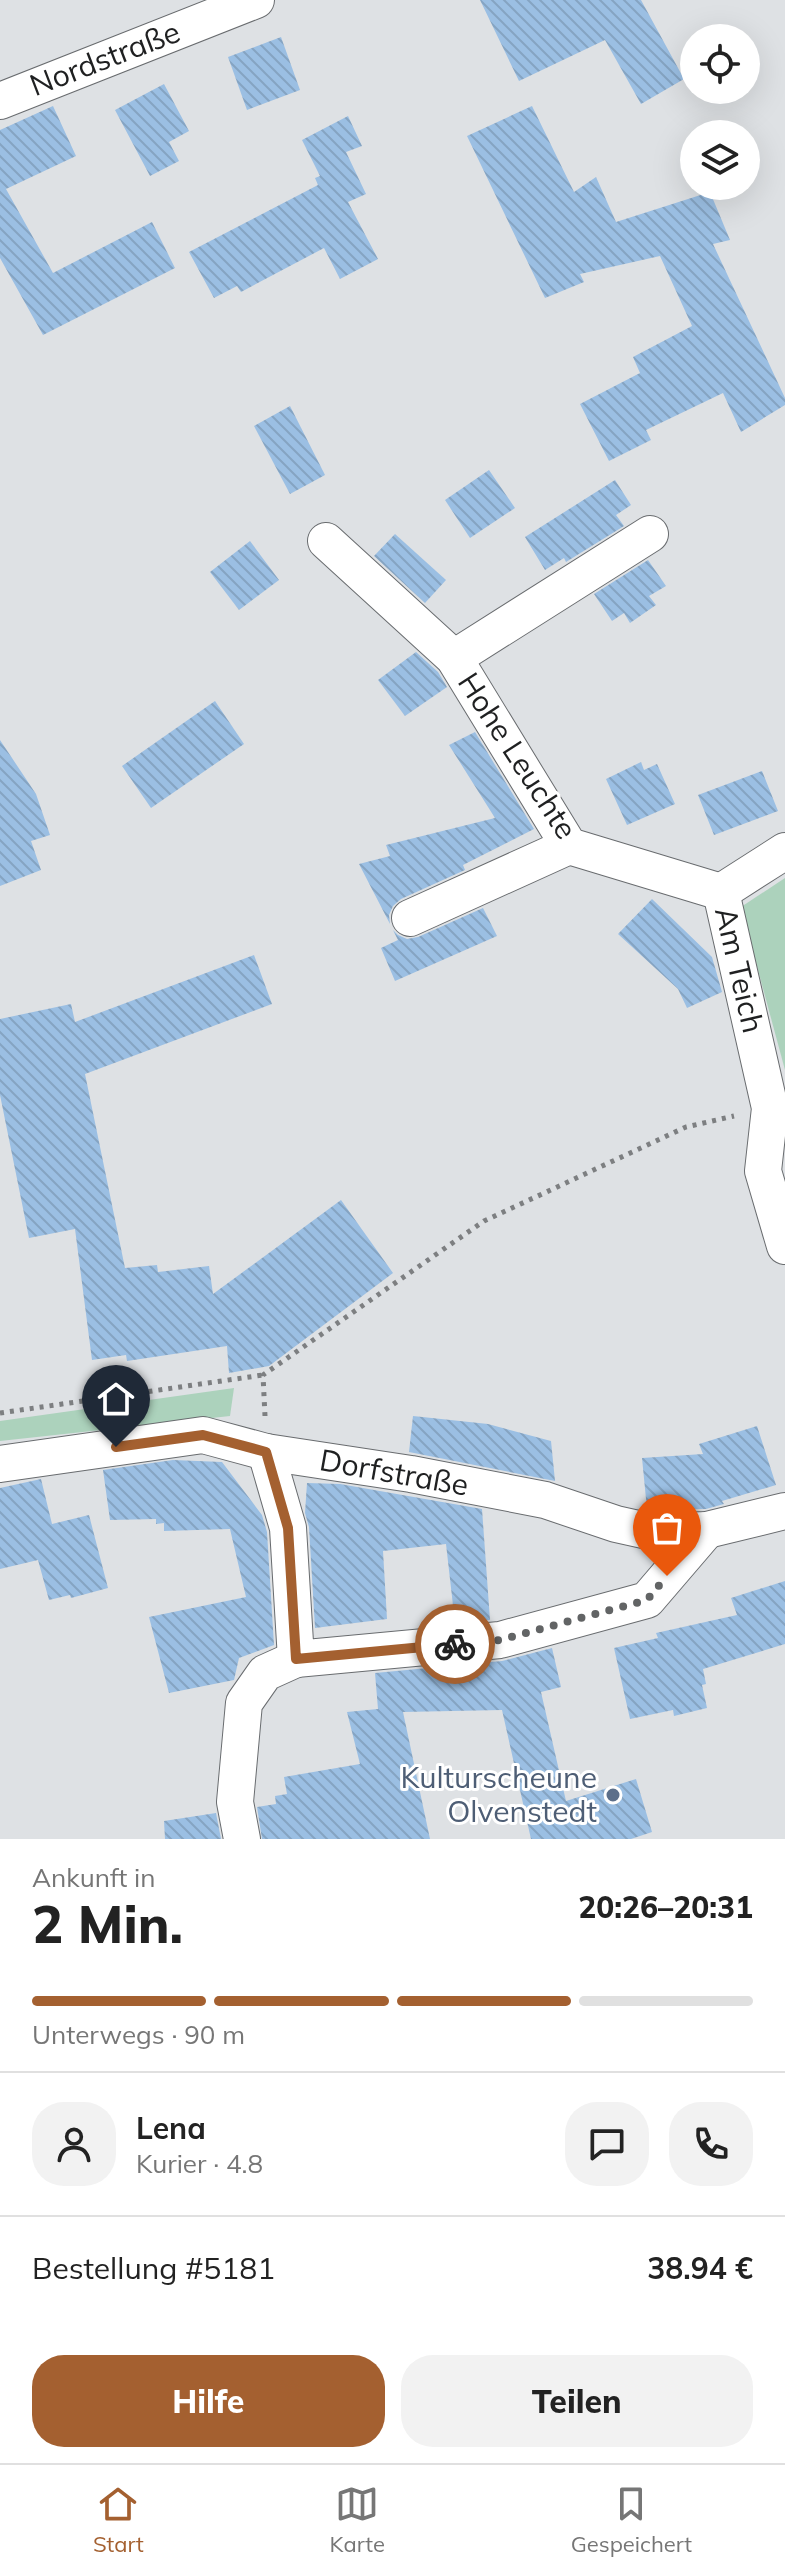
<!DOCTYPE html>
<html lang="de">
<head>
<meta charset="utf-8">
<style>
  body { margin:0; font-family:Mulish,sans-serif; background:#f2f2f2; color:#222; height:100vh; display:flex; flex-direction:column; font-size:30px; white-space:nowrap }
  * { box-sizing:border-box; margin:0 }
  p { font-size:26px; color:#767676 }
  .icon { flex:none; width:44px; height:44px; fill:none; stroke:currentColor; stroke-width:2; stroke-linecap:round; stroke-linejoin:round }
  .map { position:relative; height:1839px; overflow:hidden }
  .sheet { display:flex; flex-direction:column; background:#fff; flex:1 }
  .sheet>* { flex:none }
  .buttons { position:absolute; left:680px; top:24px; display:grid; gap:16px }
  .buttons a { display:grid; place-items:center; width:80px; height:80px; border-radius:50%; background:#fff; box-shadow:0 8px 32px #0002; font-size:40px }
  .pin { position:absolute; display:grid; place-items:center; width:68px; height:68px; color:#fff; margin:-82px -34px; border-radius:50% 50% 50% 0; rotate:-45deg; box-shadow:0 0 8px #0007 }
  .pin .icon { rotate:45deg }
  .courier { position:absolute; display:grid; place-items:center; width:80px; height:80px; margin:-40px; border:6px solid #a46030; border-radius:50%; background:#fff; color:#222; box-shadow:0 2px 10px #0007 }
  .headline em { font-style:normal; font-weight:800 }
  .headline div { display:flex; flex-direction:column-reverse }
  .headline { display:flex; align-items:center; justify-content:space-between; height:136px; padding:0 32px }
  h1 { font-size:52px; font-weight:800; line-height:60px }
  .bar { display:grid; grid-template-columns:repeat(4,1fr); gap:12px 8px; align-content:center; height:96px; padding:0 32px }
  .bar i { height:10px; border-radius:6px; background:#e0e0e0 }
  .bar .current { background:#a46030 }
  .bar p { grid-column:span 4 }
  .line { display:flex; align-items:center; gap:20px; padding:0 32px; border-top:2px solid #e0e0e0 }
  .line div { flex:1 }
  .round { display:grid; place-items:center; flex:none; width:84px; height:84px; border-radius:32px; background:#f2f2f2 }
  .primary-button { display:flex; gap:16px; margin-top:auto; padding:16px 32px }
  .primary-button a { flex:1; height:92px; border-radius:32px; background:#a46030; color:#fff; font-size:32px; font-weight:800; line-height:92px; text-align:center }
  .primary-button a+a { background:#f2f2f2; color:#222 }
  .menu { display:flex; justify-content:space-around; align-items:center; height:112px; border-top:2px solid #e0e0e0; background:#fff; font-size:22px; color:#767676 }
  .menu a { display:grid; justify-items:center; gap:4px }
  .menu .current { color:#a46030 }
  .map>svg:first-child { display:block }
  .green { fill:#acd2bc }
  .building { fill:url(#building-back-hatch) }
  .lines { fill:none; stroke-linecap:round; stroke-linejoin:round }
  .minor-casing { stroke:#696c6f; stroke-width:38 }
  .path { stroke:#7d7f81; stroke-width:5; stroke-dasharray:4 6; stroke-linecap:butt }
  .minor { stroke:#fff; stroke-width:36 }
  .done { stroke:#626465; stroke-width:8; stroke-dasharray:0 14.4 }
  .route { stroke:#a46030; stroke-width:10 }
  .service-dot { fill:#5c6f8a; stroke:#fff; stroke-width:3 }
  .labels { text-anchor:middle; stroke-width:6; stroke-linejoin:round; paint-order:stroke }
  .street-label { font-size:30px; fill:#1f2021; stroke:#fff }
  .service-label { font-size:30px; fill:#4e5e75; stroke:#fff; text-anchor:end }
</style>
</head>
<body>
<div class="map">
<svg width="785" height="1839" viewBox="0 0 785 1839">
  <defs>
    <pattern id="building-back-hatch" width="6" height="6" patternUnits="userSpaceOnUse" patternTransform="scale(2)"><rect width="6" height="6" fill="#9bbfe3"/><path d="M-1 5l2 2M0 0l6 6M5-1l2 2" fill="none" stroke="#85a4c2"/></pattern>
  </defs>
  <rect width="100%" height="100%" fill="#dee1e4"/>
  <g class="green">
    <polygon points="785,878 785,1070 741,907"/>
    <polygon points="234,1388 230,1416 0,1441 0,1421"/>
  </g>
  <g class="building">
    <polygon points="480,0 641,0 684,79 641,104 605,40 519,81"/>
    <polygon points="281,37 300,90 247,110 228,57"/>
    <polygon points="164,84 189,131 169,142 179,161 150,176 115,110"/>
    <polygon points="53,106 76,156 6,189 53,273 152,222 175,268 43,335 0,258 0,130"/>
    <polygon points="532,106 574,192 596,177 616,222 710,192 730,240 713,244 785,398 785,405 741,432 723,393 646,430 651,440 609,461 580,404 640,373 633,357 692,326 660,256 580,274 584,282 545,298 467,136"/>
    <polygon points="348,116 362,146 346,152 366,194 348,202 378,259 340,279 324,248 241,292 237,286 214,298 189,252 318,185 315,178 320,176 302,140"/>
    <polygon points="290,406 325,475 290,494 254,426"/>
    <polygon points="489,470 515,508 470,538 445,500"/>
    <polygon points="615,480 631,505 616,515 624,526 566,562 564,558 545,570 525,537"/>
    <polygon points="395,534 446,580 425,603 374,556"/>
    <polygon points="250,541 279,580 239,610 210,572"/>
    <polygon points="648,560 666,586 649,596 656,605 630,623 624,613 612,621 594,594"/>
    <polygon points="416,652 438,672 447,687 405,716 378,680"/>
    <polygon points="215,701 244,744 151,808 122,766"/>
    <polygon points="475,732 534,829 463,865 465,870 401,899 393,906 389,915 390,924 359,864 390,856 386,845 495,818 449,745"/>
    <polygon points="0,740 36,794 50,835 31,841 41,870 0,886"/>
    <polygon points="641,762 644,770 657,764 675,804 627,825 606,779"/>
    <polygon points="762,771 778,811 714,835 698,795"/>
    <polygon points="652,899 712,957 722,992 687,1008 678,989 618,934"/>
    <polygon points="483,908 497,936 395,981 381,948 398,940 393,930 398,935 407,939 418,937"/>
    <polygon points="254,955 272,1004 85,1074 125,1268 157,1265 158,1272 209,1266 213,1294 341,1200 393,1273 269,1366 229,1373 227,1346 127,1361 126,1355 92,1360 75,1229 29,1238 0,1095 0,1019 71,1004 75,1022"/>
    <polygon points="413,1416 488,1424 551,1441 555,1481 409,1452"/>
    <polygon points="757,1426 776,1485 722,1501 724,1504 706,1509 647,1509 642,1458 703,1454 699,1444"/>
    <polygon points="173,1460 222,1462 262,1515 267,1532 274,1645 239,1658 234,1680 169,1693 149,1617 246,1597 230,1529 164,1531 164,1523 156,1524 156,1519 110,1520 103,1470"/>
    <polygon points="41,1479 52,1524 89,1515 108,1588 71,1598 70,1595 49,1600 38,1560 0,1569 0,1488"/>
    <polygon points="307,1483 340,1484 482,1509 490,1620 455,1623 446,1544 383,1551 387,1619 315,1628 309,1527 305,1513"/>
    <polygon points="785,1581 785,1644 703,1669 706,1684 702,1685 707,1708 674,1716 673,1710 630,1719 614,1648 658,1638 656,1633 737,1615 731,1598"/>
    <polygon points="552,1648 561,1687 541,1692 566,1801 636,1779 652,1832 631,1839 531,1839 502,1710 403,1712 430,1839 262,1839 257,1807 276,1804 275,1796 287,1794 284,1777 360,1764 347,1712 378,1709 375,1673 502,1661"/>
    <polygon points="216,1813 221,1839 165,1839 164,1821"/>
  </g>
  <g class="lines">
    <defs>
      <g id="minor">
        <polyline points="0,101 256,0"/>
        <polyline points="326,541 454,658 569,846 721,892"/>
        <polyline points="454,658 650,534"/>
        <polyline points="721,892 770,1108 763,1171 785,1246"/>
        <polyline points="721,892 785,851"/>
        <polyline points="410,918 569,846"/>
        <polyline points="266,1452 288,1528 296,1659 500,1640 647,1600 707,1530"/>
        <polyline points="0,1464 203,1435 266,1452 411,1474 545,1500 616,1524 652,1532 707,1530 785,1511"/>
        <polyline points="242,1839 235,1802 244,1703 265,1673 296,1659"/>
      </g>
    </defs>
    <use href="#minor" class="minor-casing"/>
    <g class="path">
      <polyline points="0,1413 263,1375"/>
      <polyline points="265,1416 263,1375 484,1221 686,1127 734,1116"/>
    </g>
    <use href="#minor" class="minor"/>
  </g>
  <g class="lines">
    <polyline class="done" points="455,1644 500,1640 647,1600 667,1576"/>
    <polyline class="route" points="116,1447 203,1435 266,1452 288,1528 296,1659 455,1644"/>
  </g>
  <circle class="service-dot" cx="613" cy="1795" r="8"/>
  <g class="labels">
    <g class="street-label">
      <text transform="translate(105 59) rotate(-21)" y="10">Nordstraße</text>
      <text transform="translate(517 756) rotate(57)" y="10">Hohe Leuchte</text>
      <text transform="translate(739 970) rotate(77)" y="10">Am Teich</text>
      <text transform="translate(394 1473) rotate(10)" y="10">Dorfstraße</text>
    </g>
    <g class="service-label">
      <text x="597" y="1788">Kulturscheune<tspan x="597" dy="34">Olvenstedt</tspan></text>
    </g>
  </g>
</svg>
<div class="buttons">
<a><svg class="icon" aria-label="locate" viewBox="0 0 24 24"><circle cx="12" cy="12" r="6"/><path d="M12 2v4M12 18v4M2 12h4M18 12h4"/></svg></a>
<a><svg class="icon" aria-label="layers" viewBox="0 0 24 24"><path d="M12 4l9 5-9 5-9-5zM3 14l9 5 9-5"/></svg></a>
</div>
<div class="pin" style="left:667px;top:1576px;background:#ea580c"><svg class="icon" aria-label="bag" viewBox="0 0 24 24"><path d="M5 8h14l-1 12H6zM9 8a3 3 0 0 1 6 0"/></svg></div>
<div class="pin" style="left:116px;top:1447px;background:#1f2937"><svg class="icon" aria-label="home" viewBox="0 0 24 24"><path d="M3 11l9-7 9 7M6 9v11h12V9"/></svg></div>
<div class="courier" style="left:455px;top:1644px"><svg class="icon" aria-label="bike" viewBox="0 0 24 24"><circle cx="6" cy="16" r="4"/><circle cx="18" cy="16" r="4"/><path d="M6 16l4-8h5l3 8M10 8l3 8H6M13 5h3"/></svg></div>
</div>
<section class="sheet">
<div class="headline"><div><h1>2 Min.</h1><p>Ankunft in</p></div><em>20:26–20:31</em></div>
<div class="bar"><i class="current"></i><i class="current"></i><i class="current"></i><i></i><p>Unterwegs · 90 m</p></div>
<div class="line" style="height:144px"><a class="round"><svg class="icon" aria-label="person" viewBox="0 0 24 24"><circle cx="12" cy="8" r="4"/><path d="M4 21q1-7 8-7t8 7"/></svg></a><div><b>Lena</b><p>Kurier · 4.8</p></div><a class="round"><svg class="icon" aria-label="chat" viewBox="0 0 24 24"><path d="M4 5h16v11H9l-5 4z"/></svg></a><a class="round"><svg class="icon" aria-label="phone" viewBox="0 0 24 24"><path d="M5 4h4l2 5-3 2q2 4 5 5l2-3 5 2v4C11 20 4 13 5 4z"/></svg></a></div>
<div class="line" style="height:104px"><div>Bestellung #5181</div><b>38.94 €</b></div>
<div class="primary-button"><a>Hilfe</a><a>Teilen</a></div>
</section>
<nav class="menu">
<a class="current"><svg class="icon" aria-label="home" viewBox="0 0 24 24"><path d="M3 11l9-7 9 7M6 9v11h12V9"/></svg>Start</a>
<a><svg class="icon" aria-label="map" viewBox="0 0 24 24"><path d="M3 6l6-2 6 2 6-2v14l-6 2-6-2-6 2zM9 4v14M15 6v14"/></svg>Karte</a>
<a><svg class="icon" aria-label="saved" viewBox="0 0 24 24"><path d="M7 4h10v16l-5-4-5 4z"/></svg>Gespeichert</a>
</nav>
</body>
</html>
